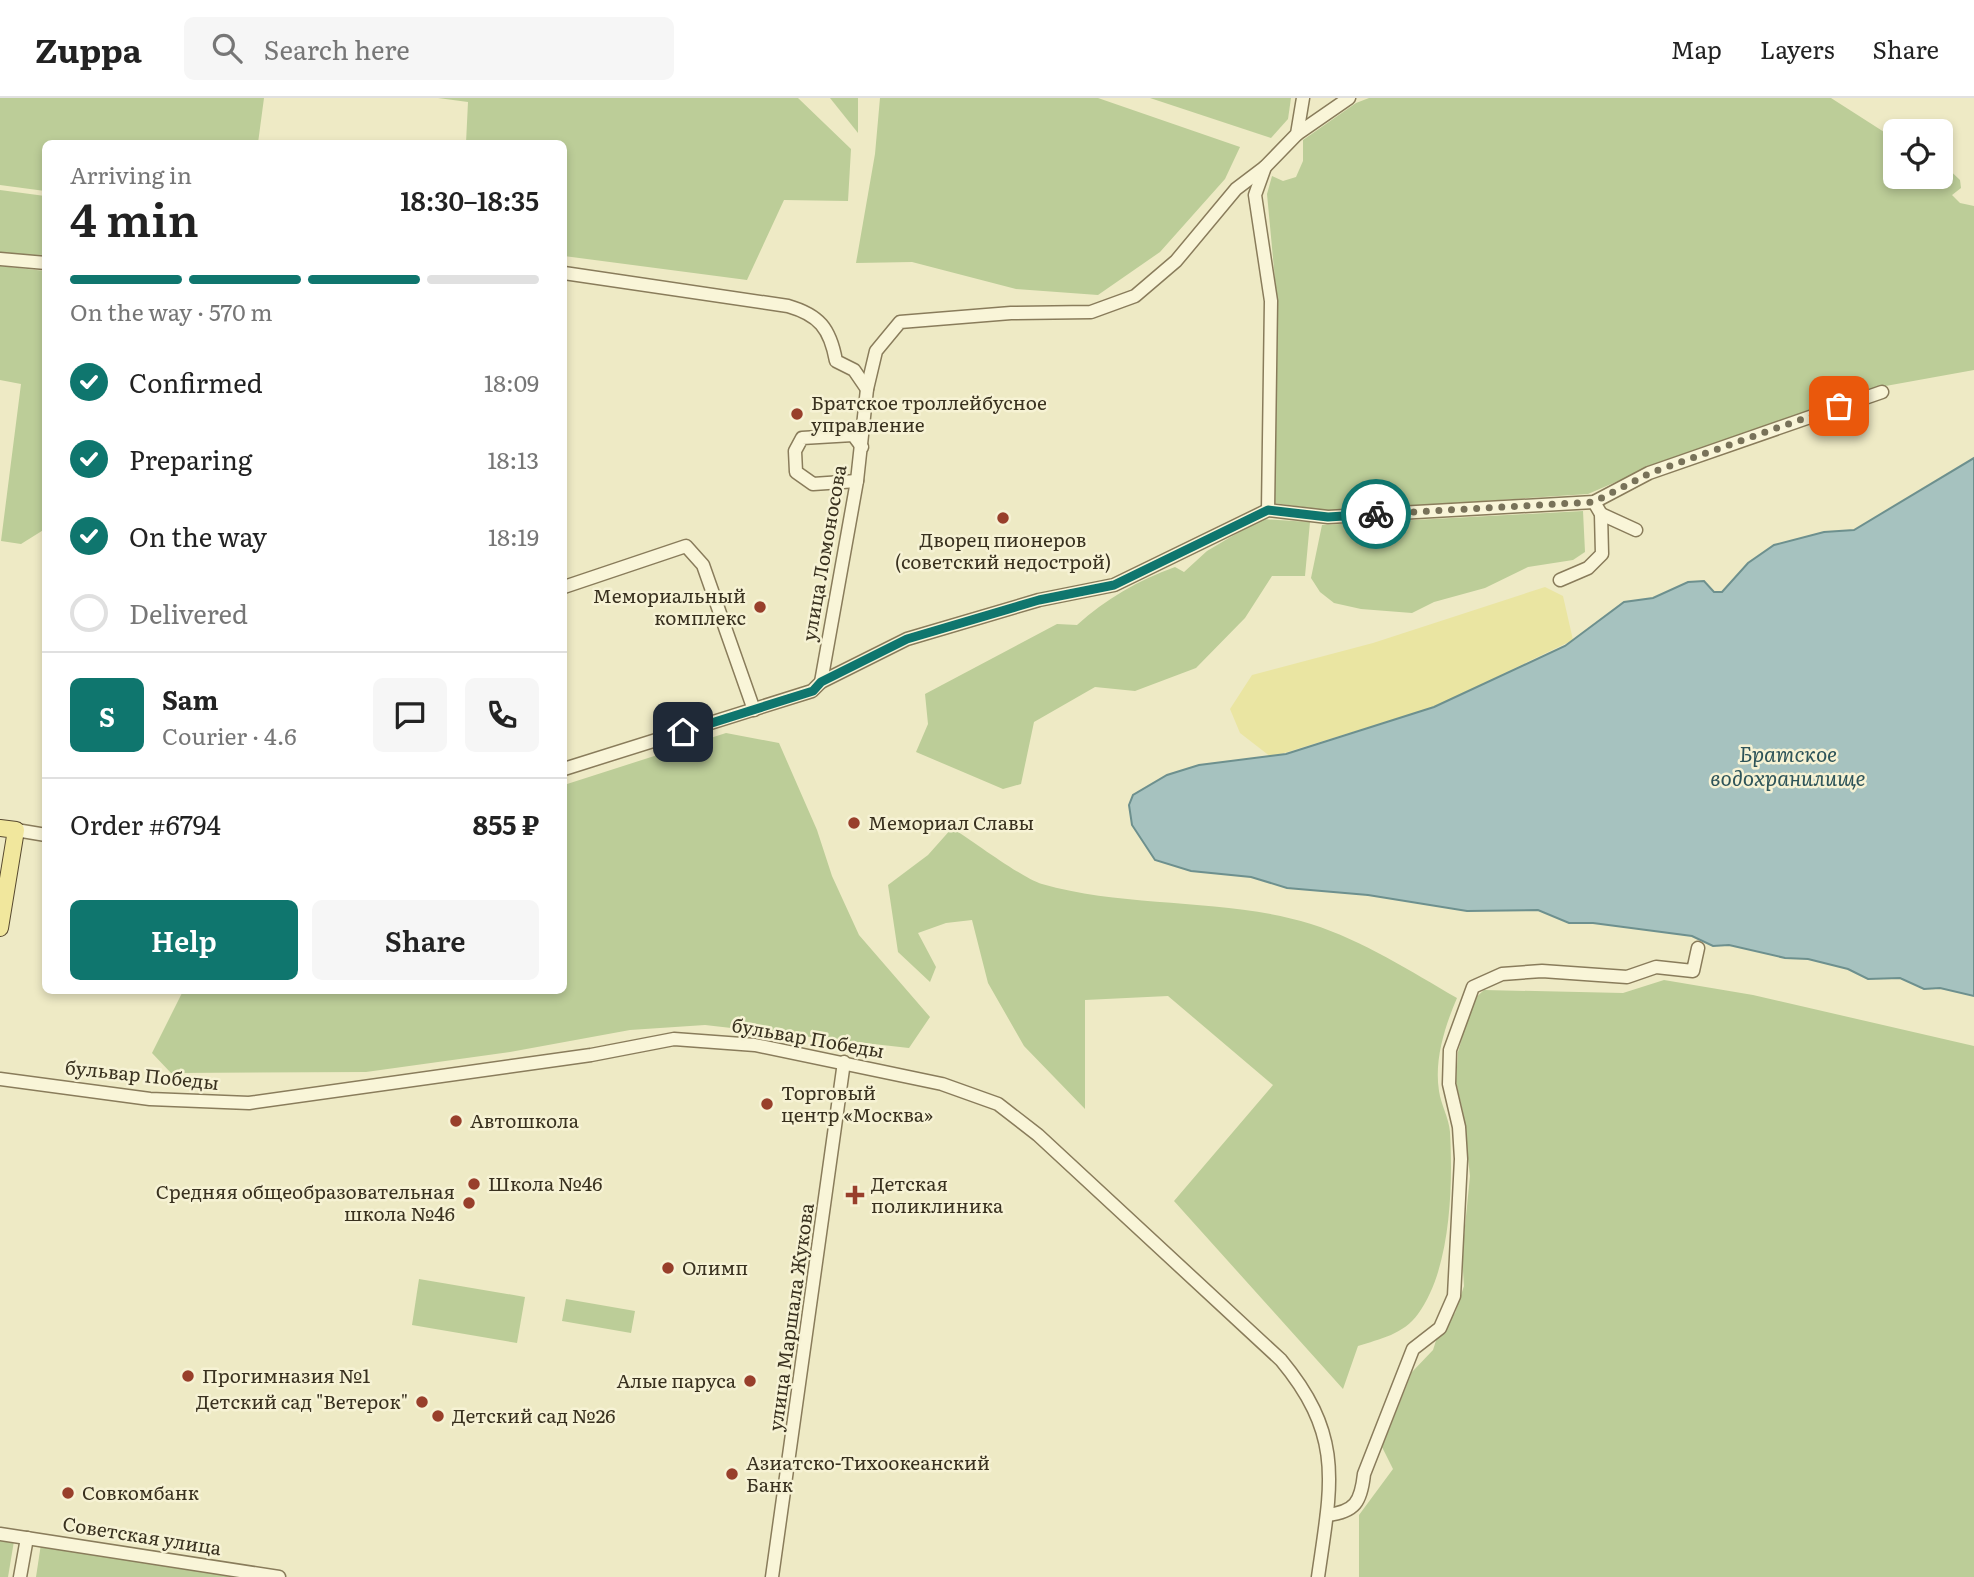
<!DOCTYPE html>
<html lang="en">
<head>
<meta charset="utf-8">
<style>
  body { margin:0; font-family:Literata,serif; background:#f6f6f6; color:#222; height:100vh; display:flex; flex-direction:column; font-size:26px; white-space:nowrap }
  * { box-sizing:border-box; margin:0 }
  p { font-size:23px; color:#767676 }
  .icon { flex:none; width:38px; height:38px; fill:none; stroke:currentColor; stroke-width:2; stroke-linecap:round; stroke-linejoin:round }
  .map { position:relative; flex:1; overflow:hidden }
  .drawer { position:absolute; left:42px; top:42px; width:525px; height:854px; display:flex; flex-direction:column; background:#fff; border-radius:10px; box-shadow:0 4px 10px #0003 }
  .drawer>* { flex:none }
  .fabs { position:absolute; left:1883px; top:21px; display:grid; gap:14px }
  .fabs a { display:grid; place-items:center; width:70px; height:70px; border-radius:10px; background:#fff; box-shadow:0 4px 10px #0003; font-size:35px }
  .pin { position:absolute; display:grid; place-items:center; width:60px; height:60px; color:#fff; margin:-30px; border-radius:14px; box-shadow:0 4px 10px #0006 }
  .courier { position:absolute; display:grid; place-items:center; width:70px; height:70px; margin:-35px; border:5px solid #0f766e; border-radius:50%; background:#fff; color:#222; box-shadow:0 2px 9px #0007 }
  .head em { font-style:normal; font-weight:600 }
  .head div { display:flex; flex-direction:column-reverse }
  .head { display:flex; align-items:center; justify-content:space-between; height:119px; padding:0 28px }
  h1 { font-size:46px; font-weight:600; line-height:52px }
  .bar { display:grid; grid-template-columns:repeat(4,1fr); gap:10px 7px; align-content:center; height:84px; padding:0 28px }
  .bar i { height:9px; border-radius:5px; background:#e0e0e0 }
  .bar .selected { background:#0f766e }
  .bar p { grid-column:span 4 }
  .line { display:flex; align-items:center; gap:18px; padding:0 28px; border-top:2px solid #e0e0e0 }
  .line div { flex:1 }
  .round { display:grid; place-items:center; flex:none; width:74px; height:74px; border-radius:10px; background:#f6f6f6 }
  ol { padding:0 28px; list-style:none }
  li { display:flex; align-items:center; gap:21px; height:77px }
  li p { margin-inline-start:auto }
  li .icon { padding:7px; border-radius:50%; background:#0f766e; color:#fff; stroke-width:4 }
  li:last-child { color:#767676 }
  li i { width:38px; height:38px; border:4px solid #e0e0e0; border-radius:50% }
  .button { display:flex; gap:14px; margin-top:auto; padding:14px 28px }
  .button a { flex:1; height:80px; border-radius:10px; background:#0f766e; color:#fff; font-size:28px; font-weight:600; line-height:80px; text-align:center }
  .button a+a { background:#f6f6f6; color:#222 }
  header { display:flex; align-items:center; gap:42px; box-sizing:border-box; height:98px; padding:0 35px; background:#fff; border-bottom:2px solid #e0e0e0 }
  header strong { font-size:33px }
  nav { display:flex; gap:38px; margin-inline-start:auto; font-size:24px }
  .search { width:490px; height:63px; background:#f6f6f6; display:flex; align-items:center; gap:18px; box-sizing:border-box; padding:0 24px; border-radius:10px; color:#767676; font-size:26px }
  .map>svg:first-child { display:block }
  .green { fill:#bccd98 }
  .sand { fill:#eae5a2 }
  .water { fill:#a6c2bf; stroke:#6d908e; stroke-width:2 }
  .lines { fill:none; stroke-linecap:round; stroke-linejoin:round }
  .minor-casing { stroke:#897c5b; stroke-width:15 }
  .major-casing { stroke:#57492f; stroke-width:18 }
  .minor { stroke:#f9f5d8; stroke-width:12 }
  .major { stroke:#f1e79d; stroke-width:16 }
  .done { stroke:#787259; stroke-width:7; stroke-dasharray:0 12.6 }
  .route { stroke:#0f766e; stroke-width:9 }
  .poi-dot { fill:#983f2b; stroke:#f6f2d4; stroke-width:2.5 }
  .labels { text-anchor:middle; stroke-width:5; stroke-linejoin:round; paint-order:stroke }
  .poi-label { font-size:19px; fill:#39311f; stroke:#f6f2d4; text-anchor:start }
  .street-label { font-size:19px; fill:#39311f; stroke:#f6f2d4 }
  .water-label { font-size:21px; font-style:italic; fill:#2e5459; stroke:#f6f2d4 }
</style>
</head>
<body>
<header>
<strong>Zuppa</strong>
<div class="search"><svg class="icon" aria-label="search" viewBox="0 0 24 24"><circle cx="10" cy="10" r="6"/><path d="M15 15l6 6"/></svg>Search here</div>
<nav><a>Map</a><a>Layers</a><a>Share</a></nav>
</header>
<div class="map">
<svg width="1974" height="1479" viewBox="0 0 1974 1479">
  <rect width="100%" height="100%" fill="#eeeac5"/>
  <g class="green">
    <polygon points="0,0 264,0 258,45 46,46 45,93 0,87"/>
    <polygon points="438,0 798,0 851,51 848,103 784,102 747,182 564,158 564,46 466,45 468,4"/>
    <polygon points="830,0 858,0 858,35"/>
    <polygon points="880,0 1098,0 1240,49 1225,81 1160,154 1098,197 1016,191 912,164 856,165 875,56"/>
    <polygon points="1150,0 1291,0 1288,21 1271,40"/>
    <polygon points="1369,0 1831,0 1895,41 1895,79 1941,79 1941,64 1960,82 1961,90 1952,97 1960,105 1974,108 1974,272 1880,289 1646,371 1588,396 1333,413 1274,405 1277,203 1267,96 1272,78 1283,83 1296,79 1303,63 1303,42 1356,5"/>
    <polygon points="0,92 45,98 45,157 0,156"/>
    <polygon points="0,168 45,173 45,431 21,446 1,443 21,286 0,282"/>
    <polygon points="1583,413 1585,454 1573,462 1528,469 1485,490 1434,504 1412,515 1361,511 1334,505 1320,494 1311,480 1322,427"/>
    <path d="M1261,421L1310,424L1305,478H1272L1245,520L1196,570L1135,593L1095,589L1034,624L1021,686L1003,691L916,654L928,626L925,596L1057,526L1077,527C1106,501 1138,482 1175,469L1184,474L1207,453Z"/>
    <polygon points="726,635 779,645 817,732 832,778 859,837 930,919 909,950 705,927 630,932 510,954 366,974 171,975 152,955 183,893 564,892 564,687"/>
    <path d="M952,730C973,743 1023,781 1042,786C1129,811 1224,799 1311,826C1364,843 1410,873 1457,900C1445,928 1434,962 1439,993C1441,1007 1449,1020 1450,1034C1453,1088 1451,1171 1418,1216C1404,1236 1380,1241 1358,1248L1343,1291L1174,1103L1273,987L1168,898L1085,902V1011L1024,948L988,885L972,822L946,825L918,835L936,869L930,884L898,854L888,787L928,757Z"/>
    <polygon points="1664,882 1753,897 1974,948 1974,1479 1359,1479 1359,1417 1393,1371 1382,1349 1412,1274 1433,1252 1440,1230 1455,1215 1464,1188 1462,1158 1470,1078 1463,1014 1456,984 1458,954 1473,902 1484,892 1623,895"/>
    <polygon points="419,1181 525,1199 517,1245 412,1227"/>
    <polygon points="566,1201 635,1213 631,1235 562,1223"/>
    <polygon points="0,1441 14,1443 8,1479 0,1479"/>
    <polygon points="41,1446 247,1479 36,1479"/>
  </g>
  <polygon class="sand" points="1545,489 1563,498 1573,542 1434,609 1271,659 1240,635 1230,611 1252,577 1373,545"/>
  <polygon class="water" points="1974,360 1974,898 1940,890 1924,891 1900,880 1868,881 1848,871 1808,861 1785,860 1729,847 1713,848 1692,838 1593,825 1569,825 1538,812 1467,813 1368,797 1287,790 1251,779 1191,773 1155,762 1132,727 1129,707 1133,697 1167,677 1199,667 1286,656 1434,609 1565,548 1624,504 1653,500 1688,484 1704,483 1714,494 1722,494 1748,465 1774,447 1824,434 1854,432"/>
  <g class="lines">
    <defs>
      <g id="minor">
        <polyline points="1297,36 1349,0"/>
        <polyline points="0,161 46,165"/>
        <path d="M564,175L788,208C819,217 830,230 836,263L854,272L867,291"/>
        <polyline points="857,383 813,386 796,374 795,353 802,340 853,337 862,349"/>
        <polyline points="1268,412 1271,203 1255,97 1265,69 1297,36 1303,0"/>
        <polyline points="1601,416 1636,432"/>
        <polyline points="1560,482 1588,470 1602,456 1601,416 1594,404"/>
        <polyline points="564,489 686,448 703,467 754,612"/>
        <polyline points="821,584 857,383 867,291 876,253 900,224 1011,215 1091,214 1135,198 1176,163 1236,91 1265,69"/>
        <polyline points="564,671 812,593 821,584 907,541 1039,502 1114,487 1268,412 1328,419 1594,404 1649,375 1882,294"/>
        <polyline points="16,732 46,737"/>
        <path d="M0,981L150,1001L249,1005L591,957L674,941L755,947L942,986L998,1006L1038,1037L1281,1262C1345,1339 1331,1387 1318,1479"/>
        <path d="M1327,1417C1355,1414 1361,1404 1364,1376L1413,1251L1440,1230L1454,1198L1461,1061L1459,1029L1449,986L1450,952L1473,889L1502,876L1542,873L1627,879L1656,869L1693,873L1698,850"/>
        <polyline points="0,1436 279,1479"/>
        <polyline points="20,1479 27,1440"/>
        <polyline points="772,1479 844,964"/>
      </g>
      <polyline id="major" points="0,730 16,732 0,830"/>
    </defs>
    <use href="#minor" class="minor-casing"/>
    <use href="#major" class="major-casing"/>
    <use href="#minor" class="minor"/>
    <use href="#major" class="major"/>
  </g>
  <g class="lines">
    <polyline class="done" points="1376,416 1594,404 1650,375 1839,308"/>
    <polyline class="route" points="683,634 813,593 821,584 907,541 1039,502 1114,487 1268,412 1328,419 1376,416"/>
  </g>
  <g class="poi-dot">
    <circle cx="797" cy="316" r="7"/>
    <circle cx="1003" cy="420" r="7"/>
    <circle cx="760" cy="509" r="7"/>
    <circle cx="854" cy="725" r="7"/>
    <circle cx="767" cy="1006" r="7"/>
    <circle cx="456" cy="1023" r="7"/>
    <circle cx="474" cy="1086" r="7"/>
    <path d="M851.5 1086.5h7v7h7v7h-7v7h-7v-7h-7v-7h7z"/>
    <circle cx="469" cy="1105" r="7"/>
    <circle cx="668" cy="1170" r="7"/>
    <circle cx="188" cy="1278" r="7"/>
    <circle cx="750" cy="1283" r="7"/>
    <circle cx="422" cy="1304" r="7"/>
    <circle cx="438" cy="1318" r="7"/>
    <circle cx="732" cy="1376" r="7"/>
    <circle cx="68" cy="1395" r="7"/>
  </g>
  <g class="labels">
    <g class="poi-label">
      <text x="811" y="312">Братское троллейбусное<tspan x="811" dy="22">управление</tspan></text>
      <text x="1003" y="449" text-anchor="middle">Дворец пионеров<tspan x="1003" dy="22">(советский недострой)</tspan></text>
      <text x="746" y="505" text-anchor="end">Мемориальный<tspan x="746" dy="22">комплекс</tspan></text>
      <text x="868" y="732">Мемориал Славы</text>
      <text x="781" y="1002">Торговый<tspan x="781" dy="22">центр «Москва»</tspan></text>
      <text x="470" y="1030">Автошкола</text>
      <text x="488" y="1093">Школа №46</text>
      <text x="871" y="1093">Детская<tspan x="871" dy="22">поликлиника</tspan></text>
      <text x="455" y="1101" text-anchor="end">Средняя общеобразовательная<tspan x="455" dy="22">школа №46</tspan></text>
      <text x="682" y="1177">Олимп</text>
      <text x="202" y="1285">Прогимназия №1</text>
      <text x="736" y="1290" text-anchor="end">Алые паруса</text>
      <text x="408" y="1311" text-anchor="end">Детский сад "Ветерок"</text>
      <text x="452" y="1325">Детский сад №26</text>
      <text x="746" y="1372">Азиатско-Тихоокеанский<tspan x="746" dy="22">Банк</tspan></text>
      <text x="82" y="1402">Совкомбанк</text>
    </g>
    <g class="street-label">
      <text transform="translate(824 455) rotate(-80)" y="7">улица Ломоносова</text>
      <text transform="translate(808 940) rotate(10)" y="7">бульвар Победы</text>
      <text transform="translate(142 977) rotate(6)" y="7">бульвар Победы</text>
      <text transform="translate(791 1219) rotate(-82)" y="7">улица Маршала Жукова</text>
      <text transform="translate(142 1438) rotate(9)" y="7">Советская улица</text>
    </g>
    <g class="water-label">
      <text x="1788" y="664">Братское<tspan x="1788" dy="24">водохранилище</tspan></text>
    </g>
  </g>
</svg>
<div class="fabs">
<a><svg class="icon" aria-label="locate" viewBox="0 0 24 24"><circle cx="12" cy="12" r="6"/><path d="M12 2v4M12 18v4M2 12h4M18 12h4"/></svg></a>
</div>
<div class="pin" style="left:1839px;top:308px;background:#ea580c"><svg class="icon" aria-label="bag" viewBox="0 0 24 24"><path d="M5 8h14l-1 12H6zM9 8a3 3 0 0 1 6 0"/></svg></div>
<div class="pin" style="left:683px;top:634px;background:#1f2937"><svg class="icon" aria-label="home" viewBox="0 0 24 24"><path d="M3 11l9-7 9 7M6 9v11h12V9"/></svg></div>
<div class="courier" style="left:1376px;top:416px"><svg class="icon" aria-label="bike" viewBox="0 0 24 24"><circle cx="6" cy="16" r="4"/><circle cx="18" cy="16" r="4"/><path d="M6 16l4-8h5l3 8M10 8l3 8H6M13 5h3"/></svg></div>
<section class="drawer">
<div class="head"><div><h1>4 min</h1><p>Arriving in</p></div><em>18:30–18:35</em></div>
<div class="bar"><i class="selected"></i><i class="selected"></i><i class="selected"></i><i></i><p>On the way · 570 m</p></div>
<ol>
<li><svg class="icon" aria-label="check" viewBox="0 0 24 24"><path d="M5 12l5 5 9-10"/></svg>Confirmed<p>18:09</p></li>
<li><svg class="icon" aria-label="check" viewBox="0 0 24 24"><path d="M5 12l5 5 9-10"/></svg>Preparing<p>18:13</p></li>
<li><svg class="icon" aria-label="check" viewBox="0 0 24 24"><path d="M5 12l5 5 9-10"/></svg>On the way<p>18:19</p></li>
<li><i></i>Delivered</li>
</ol>
<div class="line" style="height:126px"><b class="round" style="background:#0f766e;color:#fff">S</b><div><b>Sam</b><p>Courier · 4.6</p></div><a class="round"><svg class="icon" aria-label="chat" viewBox="0 0 24 24"><path d="M4 5h16v11H9l-5 4z"/></svg></a><a class="round"><svg class="icon" aria-label="phone" viewBox="0 0 24 24"><path d="M5 4h4l2 5-3 2q2 4 5 5l2-3 5 2v4C11 20 4 13 5 4z"/></svg></a></div>
<div class="line" style="height:91px"><div>Order #6794</div><b>855 ₽</b></div>
<div class="button"><a>Help</a><a>Share</a></div>
</section>
</div>
</body>
</html>
